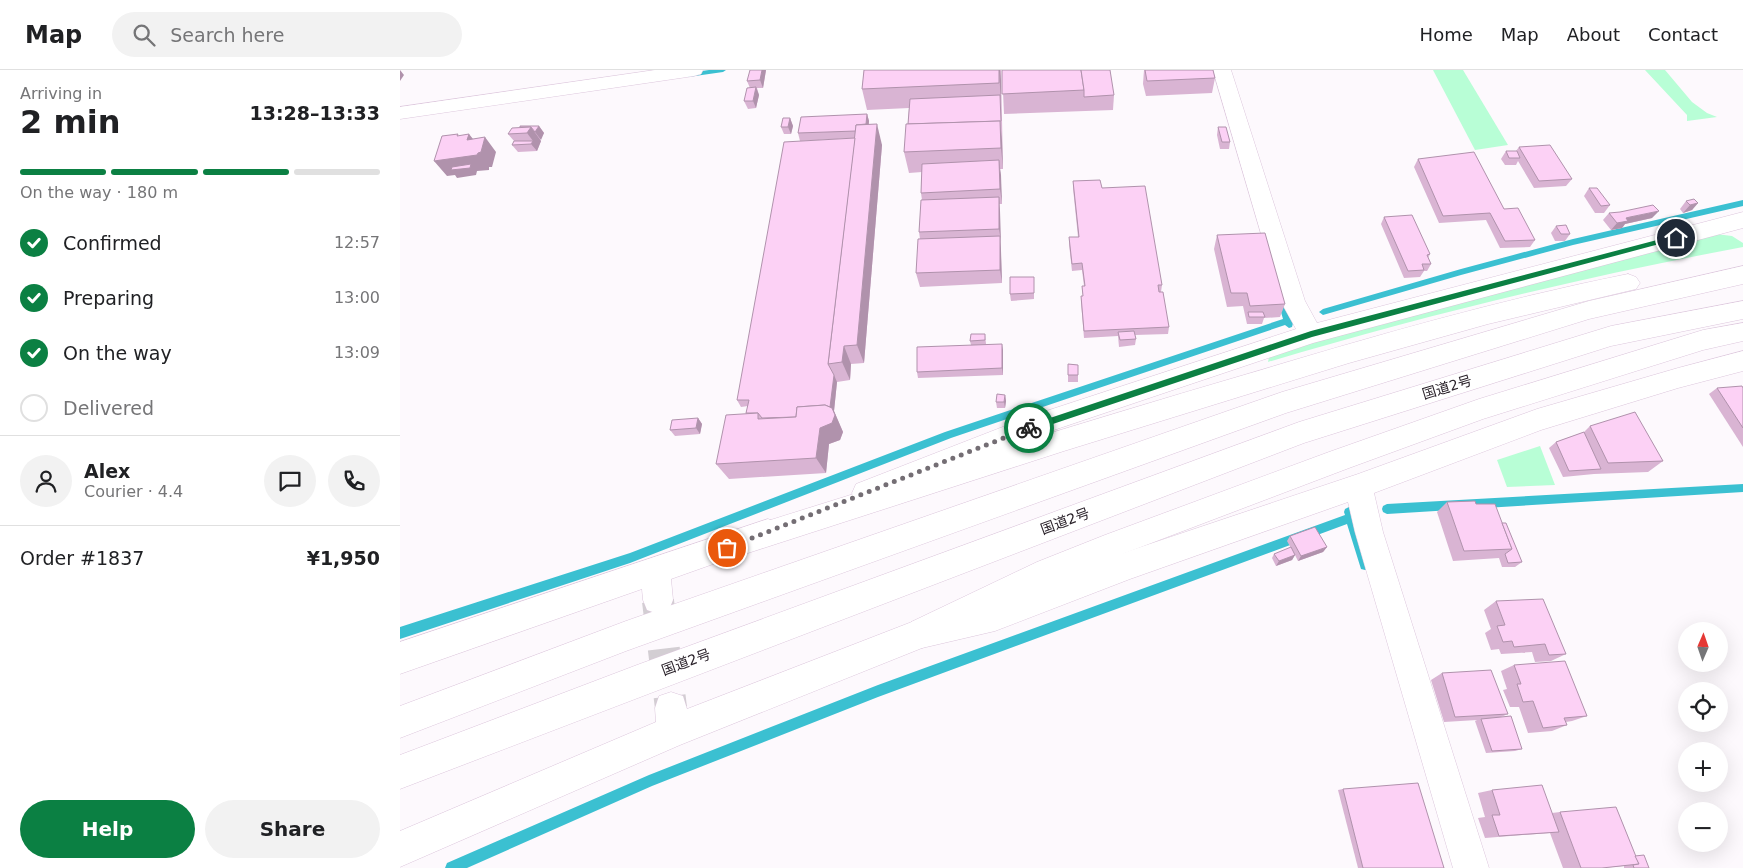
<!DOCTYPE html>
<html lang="en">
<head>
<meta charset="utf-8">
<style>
  body { margin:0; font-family:"DejaVu Sans","Noto Sans JP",sans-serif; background:#f2f2f2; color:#202124; height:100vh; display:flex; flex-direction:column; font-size:19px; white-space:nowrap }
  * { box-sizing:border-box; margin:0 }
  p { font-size:16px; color:#757577 }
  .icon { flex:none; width:28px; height:28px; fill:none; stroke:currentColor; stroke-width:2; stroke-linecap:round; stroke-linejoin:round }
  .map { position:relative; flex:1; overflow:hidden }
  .drawer { display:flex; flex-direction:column; background:#fff; width:400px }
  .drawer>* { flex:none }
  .needle { width:32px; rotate:2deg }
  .fabs { position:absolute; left:1278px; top:552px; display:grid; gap:10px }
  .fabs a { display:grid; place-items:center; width:50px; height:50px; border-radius:50%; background:#fff; box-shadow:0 5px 20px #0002; font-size:25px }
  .pin { position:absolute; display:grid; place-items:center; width:42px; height:42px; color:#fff; margin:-21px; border:2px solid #fff; border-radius:50%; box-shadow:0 1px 5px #0007 }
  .courier { position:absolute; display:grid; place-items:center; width:50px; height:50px; margin:-25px; border:4px solid #0b8043; border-radius:50%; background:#fff; color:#222; box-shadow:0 1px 6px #0007 }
  .head em { font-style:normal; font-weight:700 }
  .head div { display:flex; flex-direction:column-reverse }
  .head { display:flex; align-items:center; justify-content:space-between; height:85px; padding:0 20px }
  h1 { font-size:32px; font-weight:700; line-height:38px }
  .bar { display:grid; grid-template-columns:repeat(4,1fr); gap:8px 5px; align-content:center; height:60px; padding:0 20px }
  .bar i { height:6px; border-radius:4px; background:#e0e0e0 }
  .bar .on { background:#0b8043 }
  .bar p { grid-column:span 4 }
  .line { display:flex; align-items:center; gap:12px; padding:0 20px; border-top:1px solid #e0e0e0 }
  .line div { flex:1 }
  .round { display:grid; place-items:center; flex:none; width:52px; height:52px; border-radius:26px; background:#f2f2f2 }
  ol { padding:0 20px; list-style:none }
  li { display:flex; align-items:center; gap:15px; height:55px }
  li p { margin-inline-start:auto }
  li .icon { padding:5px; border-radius:50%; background:#0b8043; color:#fff; stroke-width:4 }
  li:last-child { color:#757577 }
  li i { width:28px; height:28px; border:2px solid #e0e0e0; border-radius:50% }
  .cta { display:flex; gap:10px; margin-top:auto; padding:10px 20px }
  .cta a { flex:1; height:58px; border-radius:30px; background:#0b8043; color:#fff; font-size:20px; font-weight:700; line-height:58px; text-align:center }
  .cta a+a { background:#f2f2f2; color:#202124 }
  header { display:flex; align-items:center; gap:30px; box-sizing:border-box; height:70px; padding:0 25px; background:#fff; border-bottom:1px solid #e0e0e0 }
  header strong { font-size:24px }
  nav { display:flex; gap:28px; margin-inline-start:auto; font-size:18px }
  .search { width:350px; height:45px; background:#f2f2f2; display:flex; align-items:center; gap:12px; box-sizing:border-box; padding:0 18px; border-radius:28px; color:#757577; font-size:19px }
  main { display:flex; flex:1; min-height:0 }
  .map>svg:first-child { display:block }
  .green { fill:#b8fed6 }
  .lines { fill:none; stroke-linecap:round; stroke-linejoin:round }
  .stream { fill:#3bc0d1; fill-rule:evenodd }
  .minor-tunnel { stroke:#d3ced3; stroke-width:32; stroke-dasharray:32 16; stroke-linecap:butt }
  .minor-casing { stroke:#dcc6dc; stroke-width:1 }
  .highway-casing { stroke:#dcc6dc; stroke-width:1 }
  .minor { fill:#fff; fill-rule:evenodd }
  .highway { fill:#fff; fill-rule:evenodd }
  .wall { fill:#d9b4d3 }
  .shaded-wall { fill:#b092ac }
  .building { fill:#fcd1f5; stroke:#b092ac }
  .route { fill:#0b8043 }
  .done { stroke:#746e74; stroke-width:5; stroke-dasharray:0 9 }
  .labels { text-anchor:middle; stroke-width:5; stroke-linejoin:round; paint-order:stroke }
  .street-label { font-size:14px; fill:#2b232b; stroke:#fff }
</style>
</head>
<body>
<header>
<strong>Map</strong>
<div class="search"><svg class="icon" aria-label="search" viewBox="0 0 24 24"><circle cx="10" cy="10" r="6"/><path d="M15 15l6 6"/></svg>Search here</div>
<nav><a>Home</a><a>Map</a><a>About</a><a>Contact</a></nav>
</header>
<main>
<section class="drawer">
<div class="head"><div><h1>2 min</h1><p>Arriving in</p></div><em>13:28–13:33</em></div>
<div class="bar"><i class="on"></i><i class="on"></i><i class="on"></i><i></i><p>On the way · 180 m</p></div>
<ol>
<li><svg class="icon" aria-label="check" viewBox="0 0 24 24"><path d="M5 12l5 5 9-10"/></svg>Confirmed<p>12:57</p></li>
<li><svg class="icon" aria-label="check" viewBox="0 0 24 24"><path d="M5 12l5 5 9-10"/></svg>Preparing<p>13:00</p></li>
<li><svg class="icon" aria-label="check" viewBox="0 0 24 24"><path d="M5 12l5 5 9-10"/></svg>On the way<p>13:09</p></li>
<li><i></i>Delivered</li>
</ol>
<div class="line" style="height:90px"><a class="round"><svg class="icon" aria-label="person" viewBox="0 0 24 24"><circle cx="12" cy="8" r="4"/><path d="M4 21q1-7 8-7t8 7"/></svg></a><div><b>Alex</b><p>Courier · 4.4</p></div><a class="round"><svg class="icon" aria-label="chat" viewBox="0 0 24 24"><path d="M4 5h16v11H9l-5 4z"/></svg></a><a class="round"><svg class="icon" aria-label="phone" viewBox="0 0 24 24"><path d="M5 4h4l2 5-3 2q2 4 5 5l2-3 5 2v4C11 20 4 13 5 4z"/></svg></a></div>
<div class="line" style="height:65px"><div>Order #1837</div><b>¥1,950</b></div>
<div class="cta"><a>Help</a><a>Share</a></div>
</section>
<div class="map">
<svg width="1343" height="798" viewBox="0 0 1343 798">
  <rect width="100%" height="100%" fill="#fdf9fd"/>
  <g class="green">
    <polygon points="1033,0 1063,0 1108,75 1075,80"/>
    <polygon points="1245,0 1265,0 1292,32 1307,43 1317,47 1287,51 1287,45"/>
    <path d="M1316,164L1332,166L1343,173V177C1183,207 1025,245 868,292L869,287L948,261Z"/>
    <polygon points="1140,376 1155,415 1107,417 1097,390"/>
  </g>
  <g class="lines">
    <g class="stream">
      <polygon points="309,0 326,0 323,2 288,7 285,5 288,3"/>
      <polygon points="1343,130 1343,136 1173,175 1061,205 923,245 919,242 923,239 1061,199 1173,169"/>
      <polygon points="880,222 884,225 891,246 896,247 897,249 893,253 892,257 889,258 885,255 551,368 230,493 0,569 0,557 230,483 545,362 883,249 876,225"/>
      <polygon points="1343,414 1343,422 987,444 983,442 982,439 983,436 987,434"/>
      <polygon points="949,437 953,439 954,442 960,443 961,446 960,449 957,450 970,495 969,499 965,500 961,499 947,454 478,627 252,716 67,798 45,798 47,793 249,705 478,615 945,445 944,442 945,439"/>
    </g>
    <polyline class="minor-tunnel" points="258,531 271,638"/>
    <defs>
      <g id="minor">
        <polygon points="255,0 303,0 301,4 294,6 0,49 0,37"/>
        <polygon points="813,0 831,0 905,231 917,253 1343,142 1343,158 913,273 648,362 466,435 456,432 452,423 456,414 631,346 896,259 881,232"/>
        <polygon points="1343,281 1343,301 1278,318 1141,360 974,423 983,462 1089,798 1053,798 955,462 948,432 730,509 595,561 522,578 280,675 0,797 0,761 256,652 255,638 259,626 271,622 283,626 287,639 522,548 595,531 729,481 958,404 1137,339 1278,298"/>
        <polygon points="368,449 378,453 382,462 378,471 271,509 273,530 269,540 258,544 247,540 243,530 242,519 0,604 0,572"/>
      </g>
      <g id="highway">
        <polygon points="1343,196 1343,214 1189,249 886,343 226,581 0,668 0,636 226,551 882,322 1189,231"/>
        <path d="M1228,204L1236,207L1240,213L1236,219L1088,254L949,293L664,381L345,484L335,480L330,471L335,462L345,458C511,406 677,354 844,305C971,267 1098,230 1228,204Z"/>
        <polygon points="1343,231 1343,249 1211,276 904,373 0,719 0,685 237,595 899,352 1211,256"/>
        <polygon points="1343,253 1343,271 1303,280 1083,349 949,398 725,483 659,512 522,578 511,574 506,563 511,552 637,492 705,465 929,382 1079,329 1303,260"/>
      </g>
    </defs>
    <use href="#minor" class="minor-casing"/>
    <use href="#highway" class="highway-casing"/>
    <use href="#minor" class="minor"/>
    <use href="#highway" class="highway"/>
  </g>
  <g class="wall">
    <polygon points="366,0 363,18 357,18 359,25 356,38 348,39 344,31 350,18 347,11"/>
    <polygon points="464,0 601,0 603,99 600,99 602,134 599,134 602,213 520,217 516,203 520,169 519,162 522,130 521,123 522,102 509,103 504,82 508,54 509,38 467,40 462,19"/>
    <polygon points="602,0 714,25 713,40 604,44"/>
    <polygon points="744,0 815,8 812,23 746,26 743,14"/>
    <polygon points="467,44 469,51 469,54 482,75 464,293 451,294 450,310 437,312 434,341 443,362 440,370 429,374 426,403 329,409 316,394 346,343 348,336 341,337 337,330 455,68 400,71 398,63"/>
    <polygon points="390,48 393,56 391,64 384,64 381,57"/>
    <polygon points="139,56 144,63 140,70 141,71 137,81 118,82 112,75 114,71 108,64"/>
    <polygon points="818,57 830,72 829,79 820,79 817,65"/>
    <polygon points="1119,77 1172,109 1166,116 1134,118 1118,91 1116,95 1105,95 1101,89 1106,81 1116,81"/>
    <polygon points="1018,89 1104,139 1135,170 1130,177 1100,178 1086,150 1039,153 1014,97"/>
    <polygon points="673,111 702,118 762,215 761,222 759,222 769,257 768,264 735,265 736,269 735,275 719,277 718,266 684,268 681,232 681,226 683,226 682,216 684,216 682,200 672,201 669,174 669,167 678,167 673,118"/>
    <polygon points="1189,118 1210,135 1204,143 1195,143 1184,126"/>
    <polygon points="1286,131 1298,133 1292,140 1283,143 1280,139"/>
    <polygon points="1209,143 1252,148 1225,154 1222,158 1211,160 1203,150"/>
    <polygon points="984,147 1030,184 1028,188 1031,194 1027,201 1024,201 1020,207 1004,208 981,154"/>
    <polygon points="1156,156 1170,164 1165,171 1155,171 1151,163"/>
    <polygon points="817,165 885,234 880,247 864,248 862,254 847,254 843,236 827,237 814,179"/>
    <polygon points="634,207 634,229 611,231 610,224"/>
    <polygon points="585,264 586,274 603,280 603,305 518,308 517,302 571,275 570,271"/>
    <polygon points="668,294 678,295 678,312 668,312"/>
    <polygon points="1317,318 1343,318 1343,377 1309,324"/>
    <polygon points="605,325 606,331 605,338 597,338 596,332"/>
    <polygon points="298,348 302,354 300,364 275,366 270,360"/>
    <polygon points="1190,356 1263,391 1248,402 1194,404 1163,407 1149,378 1156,372 1184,362"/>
    <polygon points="1047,432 1076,434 1102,453 1122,492 1115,497 1102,497 1099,488 1053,491 1037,442"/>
    <polygon points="890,466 927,477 923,482 898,491 895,485 892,490 876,496 872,488 874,484 892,480 887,471"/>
    <polygon points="1096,531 1166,584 1151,591 1135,592 1132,582 1101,584 1099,579 1091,580 1085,563 1091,559 1084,540"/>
    <polygon points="1114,595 1187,646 1172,651 1166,652 1167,655 1152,661 1128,663 1119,637 1110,637 1103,620 1107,619 1101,601"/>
    <polygon points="1042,603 1108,644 1101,647 1122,679 1115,681 1086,683 1075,651 1077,650 1044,652 1031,610"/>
    <polygon points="943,719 1044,798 958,798 938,720"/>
    <polygon points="1092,720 1152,743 1160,742 1235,786 1249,798 1224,798 1224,796 1202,798 1163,798 1150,763 1085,768 1078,748 1085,747 1078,723"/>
  </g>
  <g class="shaded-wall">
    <polygon points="0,0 4,5 0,11"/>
    <polygon points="362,0 366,0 363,18 360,10"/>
    <polygon points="599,0 600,0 601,10 601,34"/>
    <polygon points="356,17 359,25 356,38 353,31"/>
    <polygon points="467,44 469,51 467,68 465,60"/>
    <polygon points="390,48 393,56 391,64 388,57"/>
    <polygon points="600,51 602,71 603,99 601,78"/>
    <polygon points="477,54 482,75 464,293 457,275"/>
    <polygon points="139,56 144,63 141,70 135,62"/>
    <polygon points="131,57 141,71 137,81 131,74 133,71 127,63"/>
    <polygon points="69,64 81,79 85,67 96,82 92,97 89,97 89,100 77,101 76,105 57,108 55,105 47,106 34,91"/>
    <polygon points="599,90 601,105 602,134 600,119"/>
    <polygon points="599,127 600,141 601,172 599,159"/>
    <polygon points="1298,133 1292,140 1283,143 1290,135"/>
    <polygon points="1259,141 1252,148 1225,154 1222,158 1211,160 1217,153 1226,148"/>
    <polygon points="600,166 601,180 602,213 600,200"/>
    <polygon points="602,274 603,280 603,305 602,298"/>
    <polygon points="444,276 451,294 450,310 442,292"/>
    <polygon points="434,305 437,312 434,341 443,362 440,370 429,374 426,403 416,388 420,358 429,345"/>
    <polygon points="605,325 606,331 605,338 604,332"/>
    <polygon points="298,348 302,354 300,364 296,358"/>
    <polygon points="927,477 923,482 898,491 901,486"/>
    <polygon points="895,485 892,490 876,496 879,491"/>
  </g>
  <g class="building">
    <polygon points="350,0 362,0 360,10 347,11"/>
    <polygon points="464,0 599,0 599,13 462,19"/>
    <polygon points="602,0 681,0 684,20 602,24"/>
    <polygon points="681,0 710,0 714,25 684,27 684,20"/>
    <polygon points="745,0 813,0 815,8 747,11"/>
    <polygon points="356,17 353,31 344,31 347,18"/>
    <polygon points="600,25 601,51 508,54 510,29"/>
    <polygon points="467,44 466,54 456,55 456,61 398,63 401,47"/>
    <polygon points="383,48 390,48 388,57 381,57"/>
    <polygon points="600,51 601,78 504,82 506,54"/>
    <polygon points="477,54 457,275 444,276 442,292 428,294 456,55"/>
    <polygon points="120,56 139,56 135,62 131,57 120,57"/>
    <polygon points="131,57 127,63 108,64 112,58"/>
    <polygon points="818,57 826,57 830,72 822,72"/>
    <polygon points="58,64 57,66 69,64 67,70 85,67 81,82 78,83 77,85 34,91 42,66"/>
    <polygon points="455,68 428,294 434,305 430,337 425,335 397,337 396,347 362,348 358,343 346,343 349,330 337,330 384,72"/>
    <polygon points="114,71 133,71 131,74 112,75"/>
    <polygon points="1150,75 1172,109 1139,111 1119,77"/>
    <polygon points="1106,81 1117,81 1120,88 1109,88"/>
    <polygon points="1074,82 1104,139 1118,138 1135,170 1105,171 1090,143 1043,146 1018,89"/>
    <polygon points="599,90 600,119 521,123 522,94"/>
    <polygon points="71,94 70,98 51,100 52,97"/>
    <polygon points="700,110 702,118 745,116 762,215 758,215 759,222 763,222 769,257 684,261 681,226 683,226 682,216 685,216 682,193 672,194 669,167 679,167 673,111"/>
    <polygon points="1189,118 1197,118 1210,135 1201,136"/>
    <polygon points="599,127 599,159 519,162 521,130"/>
    <polygon points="1294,129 1298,133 1290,135 1286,131"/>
    <polygon points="1253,135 1259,141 1230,147 1226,148 1228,151 1217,153 1209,143 1220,142"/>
    <polygon points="1012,145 1030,184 1027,185 1031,194 1022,194 1024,200 1008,201 984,147"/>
    <polygon points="1166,155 1170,164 1161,164 1156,156"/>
    <polygon points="865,163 885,234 850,236 847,223 831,223 817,165"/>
    <polygon points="600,166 600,200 516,203 518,169"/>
    <polygon points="610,207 634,207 634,223 610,224"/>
    <polygon points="848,242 863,242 865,247 849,247"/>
    <polygon points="734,261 736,269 720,270 718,262"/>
    <polygon points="571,264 585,264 585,270 570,271"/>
    <polygon points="602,274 602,298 517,302 517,277"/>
    <polygon points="668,294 678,295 678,305 668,305"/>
    <polygon points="1342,316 1343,318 1343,358 1317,318"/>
    <polygon points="597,324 605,325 604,332 596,332"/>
    <polygon points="425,335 432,338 435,345 432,353 420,358 416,388 316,394 326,345 358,343 358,349 396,347 397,337"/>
    <polygon points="1235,342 1263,391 1208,393 1190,356"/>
    <polygon points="298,348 296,358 270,360 272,350"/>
    <polygon points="1184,362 1201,399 1169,401 1156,372"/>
    <polygon points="1075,431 1076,434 1095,434 1112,479 1064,481 1047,432"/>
    <polygon points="1102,453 1106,453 1122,492 1108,493 1105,484 1112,479"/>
    <polygon points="915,457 927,477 901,486 890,466"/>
    <polygon points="891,477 895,485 879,491 874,484"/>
    <polygon points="1143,529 1166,584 1149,585 1145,574 1114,577 1112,571 1103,572 1097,556 1105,555 1096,531"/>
    <polygon points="1165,591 1187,646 1164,648 1167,655 1143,658 1133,631 1123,632 1117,614 1121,614 1114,595"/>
    <polygon points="1091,600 1108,644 1055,647 1042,603"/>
    <polygon points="1111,646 1122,679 1092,681 1081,649"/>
    <polygon points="1018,713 1044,798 963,798 943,719"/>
    <polygon points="1142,715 1159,762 1099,766 1092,745 1100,745 1092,720"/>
    <polygon points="1216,737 1239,794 1202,798 1181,798 1160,742"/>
    <polygon points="1244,785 1249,798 1234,798 1233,795 1239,794 1235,786"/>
  </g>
  <polygon class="route" points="1276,165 1279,168 1278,169 912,267 629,362 625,358 629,355 911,261"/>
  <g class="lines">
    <polyline class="done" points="327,478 629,358"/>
  </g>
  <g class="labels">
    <g class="street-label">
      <text transform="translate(1047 317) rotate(-17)" y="5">国道2号</text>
      <text transform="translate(665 451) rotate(-20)" y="5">国道2号</text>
      <text transform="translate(286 592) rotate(-20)" y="5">国道2号</text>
    </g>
  </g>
</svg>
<div class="fabs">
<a><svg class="needle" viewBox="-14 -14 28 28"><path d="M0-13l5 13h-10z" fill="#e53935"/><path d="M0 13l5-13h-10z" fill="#757577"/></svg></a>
<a><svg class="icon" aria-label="locate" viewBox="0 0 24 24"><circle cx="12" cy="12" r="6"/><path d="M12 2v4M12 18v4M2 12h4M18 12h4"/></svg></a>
<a>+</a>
<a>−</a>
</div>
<div class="pin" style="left:327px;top:478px;background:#ea580c"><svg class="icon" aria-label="bag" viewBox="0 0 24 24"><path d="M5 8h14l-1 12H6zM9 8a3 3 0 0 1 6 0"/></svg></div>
<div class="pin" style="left:1276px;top:168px;background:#1f2937"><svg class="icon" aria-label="home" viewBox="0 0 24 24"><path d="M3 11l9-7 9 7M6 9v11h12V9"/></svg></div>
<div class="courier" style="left:629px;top:358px"><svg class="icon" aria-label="bike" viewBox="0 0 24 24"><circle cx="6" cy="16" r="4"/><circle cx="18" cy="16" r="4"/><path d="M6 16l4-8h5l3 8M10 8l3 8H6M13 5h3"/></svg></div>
</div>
</main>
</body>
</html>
